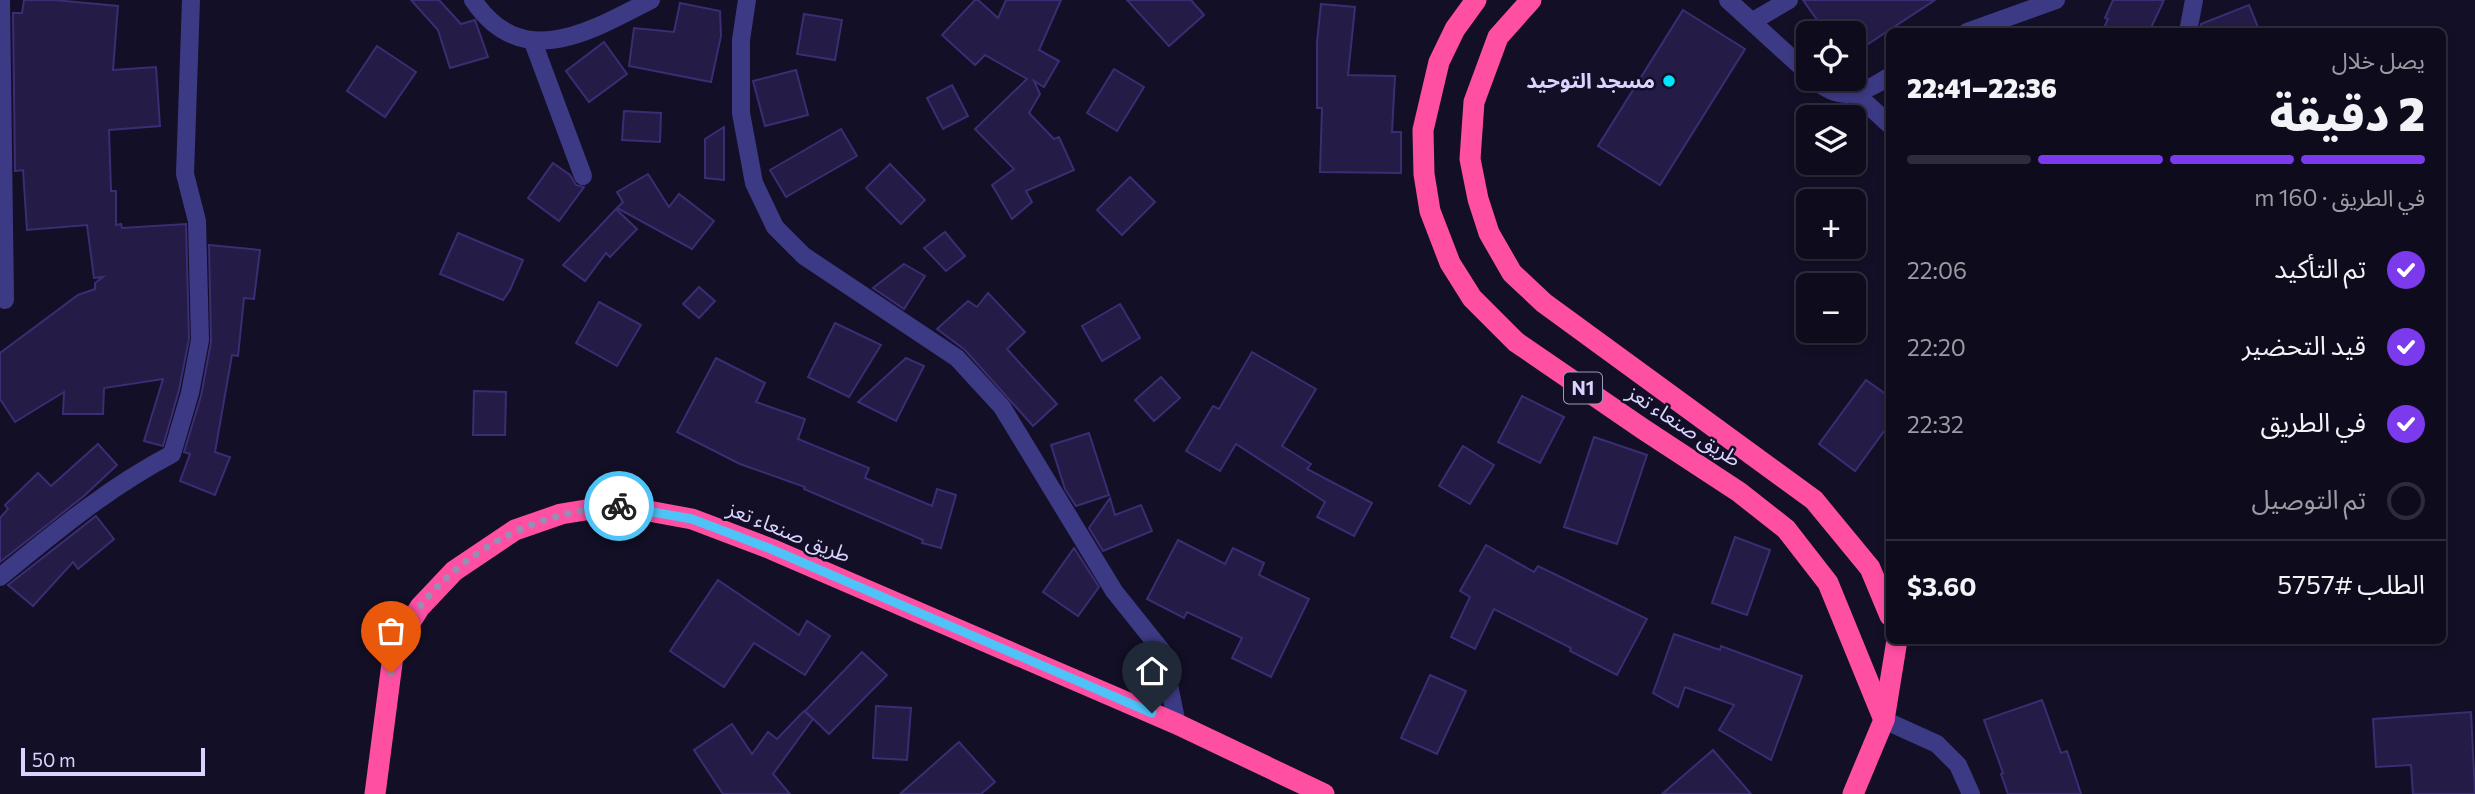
<!DOCTYPE html>
<html lang="ar">
<head>
<meta charset="utf-8">
<style>
  body { margin:0; font-family:Commissioner,"Noto Sans Arabic",sans-serif; background:#1c1929; color:#f1f3f6; direction:rtl; height:100vh; display:flex; flex-direction:column; font-size:26px; white-space:nowrap }
  * { box-sizing:border-box; margin:0 }
  p { font-size:23px; color:#9b9ba3 }
  .icon { flex:none; width:38px; height:38px; fill:none; stroke:currentColor; stroke-width:2; stroke-linecap:round; stroke-linejoin:round }
  .map { position:relative; flex:1; overflow:hidden; direction:ltr }
  .sheet { position:absolute; left:1886px; top:28px; width:560px; height:616px; display:flex; flex-direction:column; background:#0e0b1c; border-radius:10px; box-shadow:0 4px 10px #0003,0 0 0 2px #2e2b3b; direction:rtl }
  .sheet>* { flex:none }
  .fabs { position:absolute; left:1796px; top:21px; display:grid; gap:14px }
  .fabs a { display:grid; place-items:center; width:70px; height:70px; border-radius:10px; background:#0e0b1c; box-shadow:0 4px 10px #0003,0 0 0 2px #2e2b3b; font-size:35px }
  .scale { position:absolute; left:21px; bottom:18px; width:184px; box-sizing:border-box; padding-left:7px; border:4px solid #d9d4ff; border-top:0; font-size:19px; line-height:24px; white-space:nowrap; color:#d9d4ff; -webkit-text-stroke:5px #130f26; paint-order:stroke }
  .pin { position:absolute; display:grid; place-items:center; width:60px; height:60px; color:#fff; margin:-72px -30px; border-radius:50% 50% 50% 0; rotate:-45deg; box-shadow:0 0 7px #0007 }
  .pin .icon { rotate:45deg }
  .courier { position:absolute; display:grid; place-items:center; width:70px; height:70px; margin:-35px; border:5px solid #4fc3f7; border-radius:50%; background:#fff; color:#222; box-shadow:0 2px 9px #0007 }
  .headline em { font-style:normal; font-weight:800 }
  .headline div { display:flex; flex-direction:column-reverse }
  .headline { display:flex; align-items:center; justify-content:space-between; height:119px; padding:0 21px }
  h1 { font-size:46px; font-weight:800; line-height:52px }
  .bar { display:grid; grid-template-columns:repeat(4,1fr); gap:10px 7px; align-content:center; height:84px; padding:0 21px }
  .bar i { height:9px; border-radius:5px; background:#2e2b3b }
  .bar .current { background:#7c3aed }
  .bar p { grid-column:span 4 }
  .line { display:flex; align-items:center; gap:18px; padding:0 21px; border-top:2px solid #2e2b3b }
  .line div { flex:1 }
  ol { padding:0 21px; list-style:none }
  li { display:flex; align-items:center; gap:21px; height:77px }
  li p { margin-inline-start:auto }
  li .icon { padding:7px; border-radius:50%; background:#7c3aed; color:#fff; stroke-width:4 }
  li:last-child { color:#9b9ba3 }
  li i { width:38px; height:38px; border:4px solid #2e2b3b; border-radius:50% }
  .map>svg:first-child { display:block }
  .building { fill:#241b47; stroke:#3b2d73; stroke-width:2 }
  .lines { fill:none; stroke-linecap:round; stroke-linejoin:round }
  .minor { stroke:#3d3a85; stroke-width:18 }
  .highway { stroke:#ff4fa3; stroke-width:21 }
  .done { stroke:#948fb3; stroke-width:7; stroke-dasharray:0 12.6 }
  .route { stroke:#4fc3f7; stroke-width:9 }
  .poi-dot { fill:#00e5ff; stroke:#130f26; stroke-width:2.5 }
  .labels { text-anchor:middle; stroke-width:5; stroke-linejoin:round; paint-order:stroke }
  .shield { fill:#130f26; stroke:#9e99be; stroke-width:2 }
  .shield-label { font-size:19px; font-weight:bold; fill:#d9d4ff }
  .poi-label { font-size:21px; font-weight:bold; fill:#d9d4ff; stroke:#130f26; text-anchor:end }
  .street-label { font-size:21px; fill:#d9d4ff; stroke:#130f26 }
</style>
</head>
<body>
<div class="map">
<svg width="2475" height="794" viewBox="0 0 2475 794">
  <rect width="100%" height="100%" fill="#130f26"/>
  <g class="building">
    <polygon points="24,0 54,0 118,6 113,70 156,67 160,126 109,130 111,191 116,191 116,225 121,224 122,228 186,224 189,339 179,390 163,446 144,441 163,379 104,388 103,414 63,414 64,392 15,422 0,399 0,353 78,295 95,289 95,283 103,277 94,278 87,225 27,230 23,170 15,171 13,13 22,13"/>
    <polygon points="411,0 439,0 461,24 475,20 488,57 450,68 438,30"/>
    <polygon points="975,0 978,0 998,18 1006,0 1061,0 1039,50 1059,61 1044,87 1034,81 1040,94 1029,113 1054,139 1059,137 1074,170 1026,191 1032,202 1012,219 992,185 1014,169 975,129 1027,79 985,55 975,65 942,35"/>
    <polygon points="1127,0 1191,0 1204,15 1169,46"/>
    <polygon points="1803,0 1935,0 1853,54 1853,33 1834,33 1825,20 1820,24"/>
    <polygon points="2113,0 2164,0 2149,32 2102,32 2108,19 2105,18"/>
    <polygon points="680,3 720,11 721,36 711,82 629,66 634,28 674,32"/>
    <polygon points="1321,4 1355,7 1348,75 1395,76 1392,132 1401,132 1401,173 1320,172 1322,108 1317,108 1317,42"/>
    <polygon points="2249,5 2260,32 2200,32 2201,24"/>
    <polygon points="1683,10 1745,49 1660,185 1598,146"/>
    <polygon points="804,14 842,20 835,60 797,54"/>
    <polygon points="604,42 627,74 589,102 566,71"/>
    <polygon points="377,46 416,72 385,117 347,91"/>
    <polygon points="1114,69 1144,87 1117,131 1087,113"/>
    <polygon points="796,70 808,115 765,126 753,81"/>
    <polygon points="952,85 968,116 943,129 927,98"/>
    <polygon points="624,111 661,113 660,142 622,140"/>
    <polygon points="724,127 724,180 705,178 705,139"/>
    <polygon points="841,129 857,156 786,197 770,170"/>
    <polygon points="553,163 570,175 576,185 584,187 559,221 528,198"/>
    <polygon points="890,164 925,200 901,224 866,188"/>
    <polygon points="648,174 669,207 679,194 714,221 692,249 617,208 623,202 617,192"/>
    <polygon points="1130,177 1155,202 1122,235 1097,210"/>
    <polygon points="616,209 637,229 610,257 606,253 585,281 563,265"/>
    <polygon points="945,232 965,256 946,271 924,248"/>
    <polygon points="458,233 523,260 510,290 503,300 440,274"/>
    <polygon points="209,245 260,250 254,299 244,298 238,356 232,355 215,452 230,457 215,495 180,481 190,454 184,452 201,396 211,342"/>
    <polygon points="904,264 925,276 904,309 873,288"/>
    <polygon points="699,287 715,301 699,318 683,304"/>
    <polygon points="988,293 1025,332 1007,349 1057,404 1033,426 965,350 937,329 968,301 977,307"/>
    <polygon points="599,302 641,325 617,366 576,343"/>
    <polygon points="1120,304 1140,338 1102,361 1082,326"/>
    <polygon points="835,323 881,345 849,397 808,377"/>
    <polygon points="1252,352 1316,389 1282,446 1311,464 1307,469 1372,503 1354,536 1317,517 1325,502 1236,444 1220,471 1186,451 1213,406 1219,409"/>
    <polygon points="716,358 765,383 756,402 805,419 798,439 869,468 865,478 932,506 937,489 956,495 941,548 922,543 923,540 804,489 805,487 740,464 677,432"/>
    <polygon points="906,358 924,366 896,421 858,402"/>
    <polygon points="1161,377 1180,398 1154,421 1135,400"/>
    <polygon points="1866,380 1890,397 1890,423 1855,471 1819,444"/>
    <polygon points="474,391 506,392 505,435 473,435"/>
    <polygon points="1522,396 1564,417 1540,463 1498,442"/>
    <polygon points="1089,433 1109,495 1076,506 1065,489 1051,445"/>
    <polygon points="1594,437 1647,455 1617,544 1564,527"/>
    <polygon points="98,444 117,465 84,496 0,562 0,518 8,509 5,505 38,473 51,486"/>
    <polygon points="1463,446 1494,465 1470,504 1439,486"/>
    <polygon points="1110,498 1115,515 1141,505 1152,531 1103,551 1089,528"/>
    <polygon points="96,516 114,539 78,569 73,562 33,606 8,585"/>
    <polygon points="1735,537 1770,550 1747,615 1712,603"/>
    <polygon points="1178,540 1225,564 1233,548 1264,563 1259,575 1309,599 1271,677 1232,658 1242,638 1187,612 1184,618 1147,599"/>
    <polygon points="1486,545 1534,572 1538,566 1647,619 1617,675 1570,651 1571,648 1494,609 1475,649 1451,637 1470,597 1460,591"/>
    <polygon points="1074,548 1099,587 1078,616 1043,592"/>
    <polygon points="718,580 799,635 807,621 830,636 805,675 754,643 724,687 670,651"/>
    <polygon points="1674,634 1720,650 1721,646 1802,676 1771,760 1719,730 1734,705 1685,687 1678,707 1653,693"/>
    <polygon points="862,652 887,675 829,734 805,711"/>
    <polygon points="1430,675 1466,691 1437,754 1401,738"/>
    <polygon points="2042,700 2061,753 2067,751 2081,794 2008,794 2001,774 2003,773 1984,720"/>
    <polygon points="876,706 911,708 907,760 873,758"/>
    <polygon points="804,711 813,719 773,774 790,794 723,794 694,750 732,724 752,754 768,732 777,739"/>
    <polygon points="2471,712 2475,794 2413,794 2411,765 2376,767 2373,719"/>
    <polygon points="959,742 995,782 981,794 900,794"/>
    <polygon points="1713,750 1751,794 1662,794"/>
  </g>
  <g class="lines">
    <g class="minor">
      <polyline points="1,0 5,300"/>
      <path d="M473,0C522,73 591,31 651,0"/>
      <polyline points="747,0 741,40 741,113 754,183 775,227 804,256 957,358 1002,407 1114,591 1162,651 1177,724"/>
      <polyline points="1728,0 1808,73"/>
      <polyline points="1753,21 1789,0"/>
      <polyline points="1967,32 2056,0"/>
      <polyline points="2188,32 2194,0"/>
      <polyline points="533,42 583,176"/>
      <path d="M1814,79C1841,104 1862,94 1890,76"/>
      <polyline points="1856,94 1890,125"/>
      <path d="M0,577C55,532 109,487 172,454L190,393L200,340L197,221L185,174L191,0"/>
      <polyline points="1884,720 1937,744 1958,765 1971,794"/>
    </g>
    <g class="highway">
      <polyline points="1476,0 1455,29 1439,62 1423,130 1424,174 1430,211 1450,263 1472,298 1516,342 1643,429 1739,492 1786,529 1828,583 1884,720"/>
      <polyline points="1531,0 1498,37 1474,102 1470,159 1478,199 1489,233 1512,273 1544,303 1814,500 1870,568 1890,616"/>
      <polyline points="375,794 394,648 420,607 454,571 515,530 561,514 616,505 692,519 771,549 1177,724 1324,794"/>
      <polyline points="1853,794 1884,720 1897,640"/>
    </g>
  </g>
  <g class="lines">
    <path class="done" d="M391,673C392,664 392,654 395,646C431,573 509,521 587,510C598,508 609,505 619,506"/>
    <polyline class="route" points="619,506 692,519 771,549 1152,713"/>
  </g>
  <circle class="poi-dot" cx="1669" cy="81" r="7"/>
  <g class="labels">
    <rect class="shield" x="1564" y="372.5" width="38" height="31" rx="5"/>
    <g class="shield-label">
      <text x="1583" y="395">N1</text>
    </g>
    <g class="poi-label">
      <text x="1655" y="88">مسجد التوحيد</text>
    </g>
    <g class="street-label">
      <text transform="translate(1684 426) rotate(33)" y="7">طريق صنعاء تعز</text>
      <text transform="translate(789 532) rotate(22)" y="7">طريق صنعاء تعز</text>
    </g>
  </g>
</svg>
<div class="fabs">
<a><svg class="icon" aria-label="locate" viewBox="0 0 24 24"><circle cx="12" cy="12" r="6"/><path d="M12 2v4M12 18v4M2 12h4M18 12h4"/></svg></a>
<a><svg class="icon" aria-label="layers" viewBox="0 0 24 24"><path d="M12 4l9 5-9 5-9-5zM3 14l9 5 9-5"/></svg></a>
<a>+</a>
<a>−</a>
</div>
<div class="scale">50 m</div>
<div class="pin" style="left:391px;top:673px;background:#ea580c"><svg class="icon" aria-label="bag" viewBox="0 0 24 24"><path d="M5 8h14l-1 12H6zM9 8a3 3 0 0 1 6 0"/></svg></div>
<div class="pin" style="left:1152px;top:713px;background:#1f2937"><svg class="icon" aria-label="home" viewBox="0 0 24 24"><path d="M3 11l9-7 9 7M6 9v11h12V9"/></svg></div>
<div class="courier" style="left:619px;top:506px"><svg class="icon" aria-label="bike" viewBox="0 0 24 24"><circle cx="6" cy="16" r="4"/><circle cx="18" cy="16" r="4"/><path d="M6 16l4-8h5l3 8M10 8l3 8H6M13 5h3"/></svg></div>
<section class="sheet">
<div class="headline"><div><h1>2 دقيقة</h1><p>يصل خلال</p></div><em>22:36–22:41</em></div>
<div class="bar"><i class="current"></i><i class="current"></i><i class="current"></i><i></i><p>في الطريق · 160 m</p></div>
<ol>
<li><svg class="icon" aria-label="check" viewBox="0 0 24 24"><path d="M5 12l5 5 9-10"/></svg>تم التأكيد<p>22:06</p></li>
<li><svg class="icon" aria-label="check" viewBox="0 0 24 24"><path d="M5 12l5 5 9-10"/></svg>قيد التحضير<p>22:20</p></li>
<li><svg class="icon" aria-label="check" viewBox="0 0 24 24"><path d="M5 12l5 5 9-10"/></svg>في الطريق<p>22:32</p></li>
<li><i></i>تم التوصيل</li>
</ol>
<div class="line" style="height:91px"><div>الطلب #5757</div><b>$3.60</b></div>
</section>
</div>
</body>
</html>
